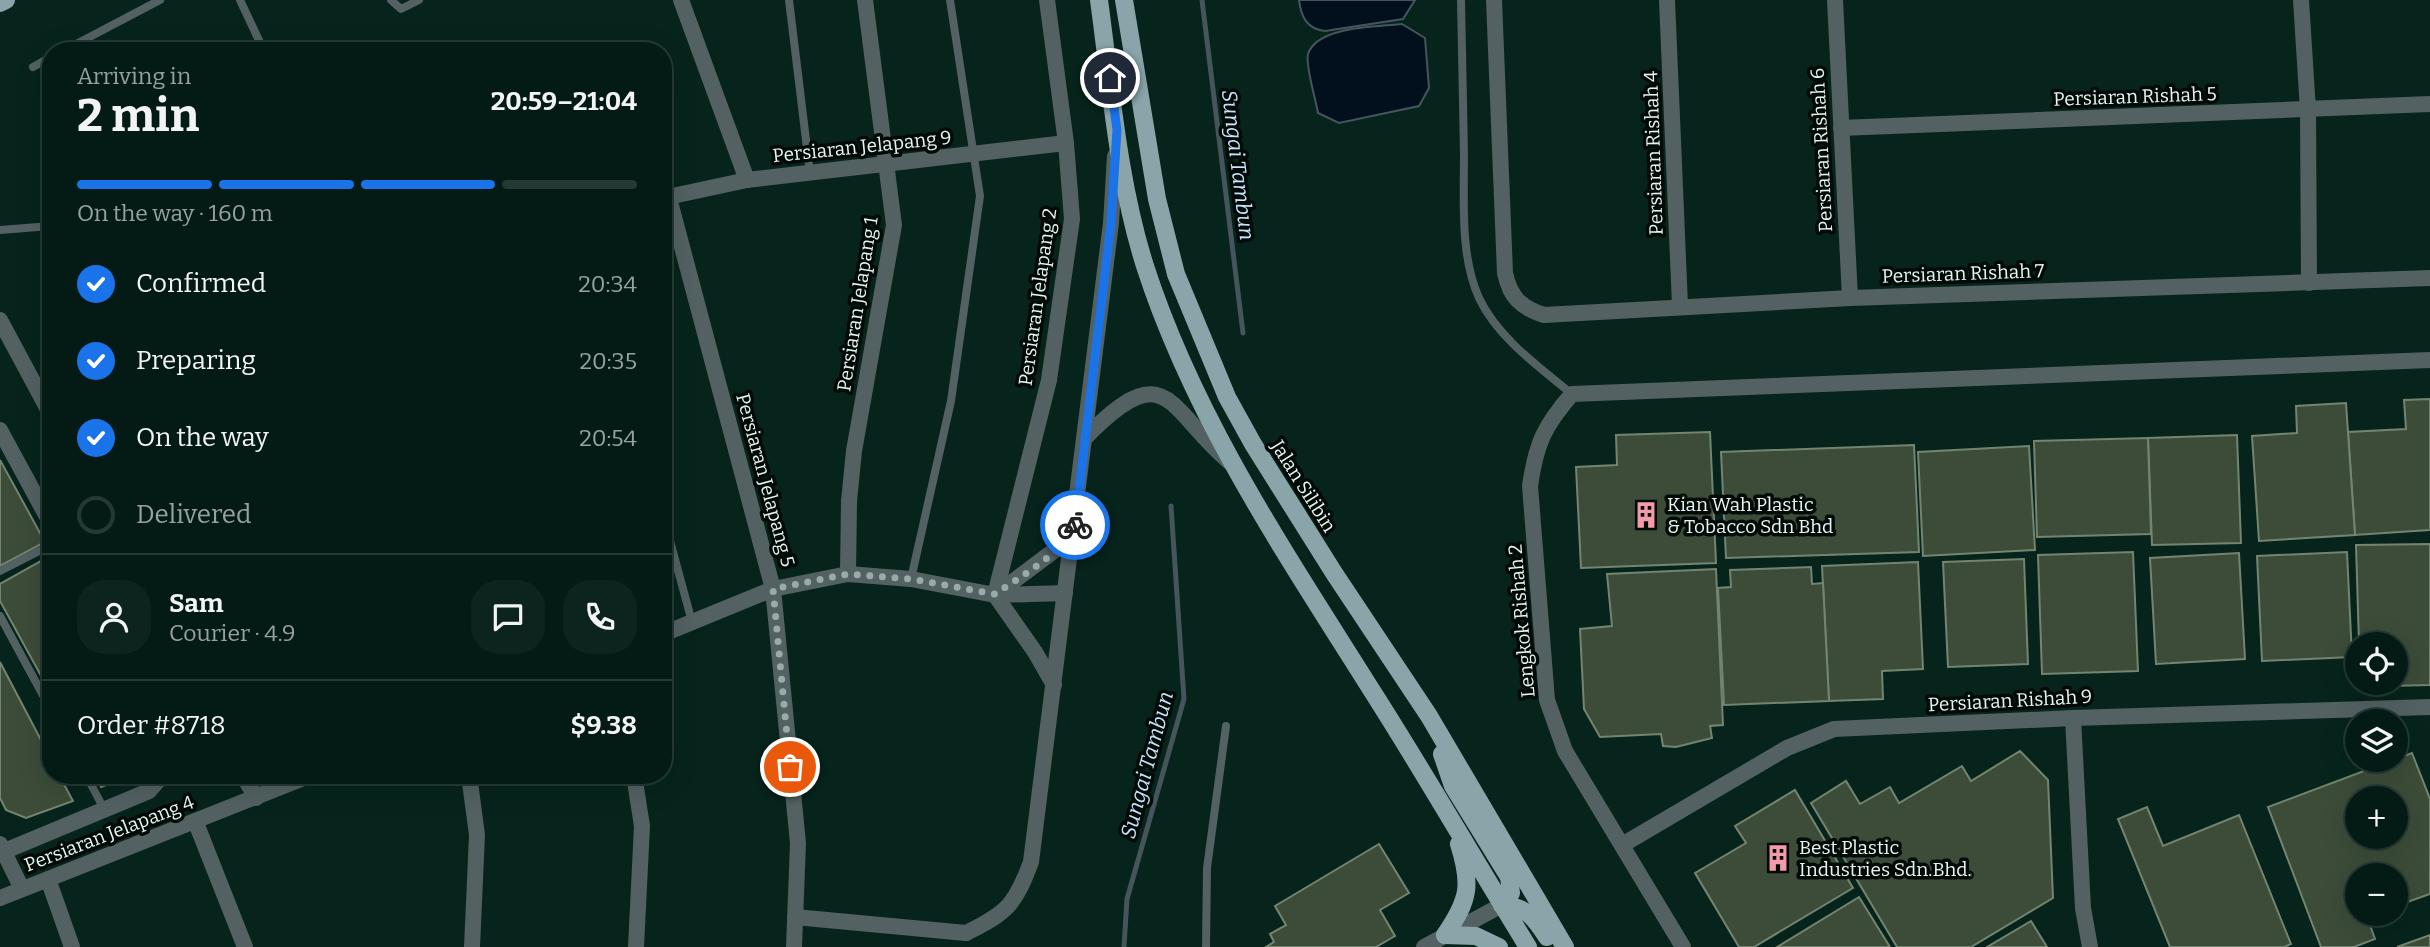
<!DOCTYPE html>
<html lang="en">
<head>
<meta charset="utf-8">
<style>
  body { margin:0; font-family:Bitter,serif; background:#0d241e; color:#f1f3f6; height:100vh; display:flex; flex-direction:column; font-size:26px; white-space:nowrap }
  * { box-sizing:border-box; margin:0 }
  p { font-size:23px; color:#97a1a0 }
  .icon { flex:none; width:38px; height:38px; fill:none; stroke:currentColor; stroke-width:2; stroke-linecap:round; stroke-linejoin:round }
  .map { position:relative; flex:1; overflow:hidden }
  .details { position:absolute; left:42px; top:42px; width:630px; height:742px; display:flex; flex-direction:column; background:#041b15; border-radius:28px; box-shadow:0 7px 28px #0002,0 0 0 2px #253934 }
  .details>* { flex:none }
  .fabs { position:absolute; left:2345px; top:632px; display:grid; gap:14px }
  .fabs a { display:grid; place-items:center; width:63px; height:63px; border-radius:50%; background:#041b15; box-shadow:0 7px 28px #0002,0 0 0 2px #253934; font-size:35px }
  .pin { position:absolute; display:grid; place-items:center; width:60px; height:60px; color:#fff; margin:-30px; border:4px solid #fff; border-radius:50%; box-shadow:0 2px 7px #0007 }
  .courier { position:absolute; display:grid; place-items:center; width:70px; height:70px; margin:-35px; border:5px solid #1a73e8; border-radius:50%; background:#fff; color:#222; box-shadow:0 2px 9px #0007 }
  .head em { font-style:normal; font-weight:700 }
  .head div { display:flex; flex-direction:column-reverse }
  .head { display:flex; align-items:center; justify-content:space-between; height:119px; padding:0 35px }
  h1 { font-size:46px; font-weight:700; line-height:52px }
  .bar { display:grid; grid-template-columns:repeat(4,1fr); gap:10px 7px; align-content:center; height:84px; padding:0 35px }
  .bar i { height:9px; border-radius:5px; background:#253934 }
  .bar .current { background:#1a73e8 }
  .bar p { grid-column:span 4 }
  .line { display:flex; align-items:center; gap:18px; padding:0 35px; border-top:2px solid #253934 }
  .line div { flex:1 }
  .round { display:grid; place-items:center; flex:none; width:74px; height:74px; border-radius:28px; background:#0d241e }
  ol { padding:0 35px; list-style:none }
  li { display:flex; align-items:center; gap:21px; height:77px }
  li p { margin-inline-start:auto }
  li .icon { padding:7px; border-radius:50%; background:#1a73e8; color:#fff; stroke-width:4 }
  li:last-child { color:#97a1a0 }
  li i { width:38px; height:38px; border:4px solid #253934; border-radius:50% }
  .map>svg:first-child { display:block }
  .water { fill:#01101c; stroke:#46555c; stroke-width:2 }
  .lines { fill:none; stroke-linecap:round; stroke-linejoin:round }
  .stream { stroke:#46555c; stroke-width:5 }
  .building { fill:#3c4c39; stroke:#738570; stroke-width:2; fill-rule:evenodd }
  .lane { stroke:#536163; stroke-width:8 }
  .street { stroke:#536163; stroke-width:16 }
  .primary { stroke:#89a5a9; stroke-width:18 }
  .done { stroke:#98aca6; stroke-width:7; stroke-dasharray:0 12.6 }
  .route { stroke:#1a73e8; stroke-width:9 }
  .labels { text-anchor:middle; stroke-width:7; stroke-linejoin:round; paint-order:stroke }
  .street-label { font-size:19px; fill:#e6f6f1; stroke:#020a07 }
  .poi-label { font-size:19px; fill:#e6f6f1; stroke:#020a07; text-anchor:start }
  .water-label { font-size:21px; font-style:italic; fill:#c5e5fd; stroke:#020a07 }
</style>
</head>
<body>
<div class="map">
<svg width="2430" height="947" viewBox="0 0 2430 947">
  <rect width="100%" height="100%" fill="#06241c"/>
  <g class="water">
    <path d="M1299,0H1415L1403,19L1325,31C1307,29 1301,17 1299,0Z"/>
    <path d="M1402,24L1425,38L1429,88L1419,106L1339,123L1318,113C1316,100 1305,65 1308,54C1317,26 1377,27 1402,24Z"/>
  </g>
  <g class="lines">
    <g class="stream">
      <polyline points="1202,0 1243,333"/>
      <polyline points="1124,947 1127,899 1184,699 1171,506"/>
    </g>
  </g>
  <g class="building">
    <polygon points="2430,399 2430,530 2355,535 2348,432 2406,429 2404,400"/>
    <polygon points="2346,403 2355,535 2259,541 2252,436 2297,433 2296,406"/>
    <polygon points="1710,432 1716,563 1581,568 1576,467 1617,465 1616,435"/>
    <polygon points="2237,435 2241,543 2152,545 2148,438"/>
    <polygon points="2148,438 2151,534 2037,537 2034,441"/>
    <polygon points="1914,445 1919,552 1726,558 1721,452"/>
    <polygon points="2029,446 2035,550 1923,556 1918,452"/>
    <polygon points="0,460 45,542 0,566"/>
    <polygon points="2430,544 2430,685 2389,686 2389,682 2396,682 2396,644 2359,644 2356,545"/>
    <polygon points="2133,552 2138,671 2042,674 2038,555"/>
    <polygon points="2347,552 2352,657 2262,661 2257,556"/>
    <polygon points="2239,553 2245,659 2156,664 2150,558"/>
    <polygon points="50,556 51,558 51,694 0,601 0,584"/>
    <polygon points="2024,559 2028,664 1948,667 1943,562"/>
    <polygon points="1918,562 1923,669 1882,671 1883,699 1829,701 1822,566"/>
    <polygon points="1811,567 1812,584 1823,583 1829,701 1724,705 1718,588 1731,587 1730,570"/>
    <polygon points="1716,569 1723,725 1710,726 1712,738 1676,747 1663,746 1661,734 1600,737 1584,709 1580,629 1612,626 1607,574"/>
    <polygon points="0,662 51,759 51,775 59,775 73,801 26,818 6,810 0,798"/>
    <polygon points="2020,751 2048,780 2053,898 1971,947 1897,947 1811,803 1846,781 1860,804 1890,787 1899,803 1962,766 1971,781"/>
    <path d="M2412,753L2430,799V894L2396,906V875H2357V914H2377L2367,917L2375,939L2354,947H2321L2268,807ZM2357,798H2396V836H2357Z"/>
    <polygon points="95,775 132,775 101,787"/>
    <polygon points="1795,790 1853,888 1754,947 1739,947 1695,873 1746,843 1735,826"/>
    <polygon points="2147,807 2163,846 2239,815 2291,944 2284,947 2170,947 2118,819"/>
    <polygon points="1379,844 1409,893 1380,910 1395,936 1376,947 1266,947 1274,942 1270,934 1286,925 1275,906"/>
    <polygon points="1859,897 1890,947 1777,947"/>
    <polygon points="2031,921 2047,947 1987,947"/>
    <polygon points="2430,935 2430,947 2397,947"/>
  </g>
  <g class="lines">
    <g class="lane">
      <polyline points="240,0 264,51"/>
      <polyline points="391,0 401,9 419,0"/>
      <polyline points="789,0 810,173"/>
      <path d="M1461,0C1462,52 1463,104 1464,155C1464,201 1460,256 1479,298C1498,338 1539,367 1572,394"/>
      <polyline points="63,51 160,0"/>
      <polyline points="33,67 51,57"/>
      <polyline points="0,230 51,226"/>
      <polyline points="663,515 692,622"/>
      <polyline points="0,571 51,545"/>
      <polyline points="911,579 951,401 980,196 950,0"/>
      <polyline points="0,616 51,710"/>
      <polyline points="86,775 104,809"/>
      <polyline points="1206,947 1207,868 1226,726"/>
    </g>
    <g class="street">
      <polyline points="681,0 747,180"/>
      <path d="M1494,0L1505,273C1510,297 1521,308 1544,315L1850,298L2430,278"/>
      <polyline points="1667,0 1680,305"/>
      <polyline points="1835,0 1850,298"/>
      <polyline points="2301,0 2308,110 2309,283"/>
      <polyline points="1841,128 2430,104"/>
      <polyline points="663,198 747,180 1066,143"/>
      <polyline points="669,198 773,589 798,843 794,947"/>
      <polyline points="0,320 51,415"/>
      <polyline points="0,430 51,524"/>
      <path d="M1084,439C1169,351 1167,411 1233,465"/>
      <polyline points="848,574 849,501 854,451 894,225 865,0"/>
      <polyline points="995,595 1049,380 1072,219 1066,143 1047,0"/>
      <polyline points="995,595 1035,652 1054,685"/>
      <polyline points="995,595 1055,550 1074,532"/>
      <polyline points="663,634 773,589 848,574 911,579 995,595 1065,593"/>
      <polyline points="2073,718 2083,908 2090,947"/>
      <polyline points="243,775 256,798"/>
      <polyline points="469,775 477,835 472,947"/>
      <polyline points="634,775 642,826 636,947"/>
      <polyline points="196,823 245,947"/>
      <polyline points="0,844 22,889"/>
      <polyline points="1622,845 1787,748 1834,729 2073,718 2430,707"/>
      <polyline points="0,853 149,791 163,775"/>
      <polyline points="48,879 72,947"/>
      <polyline points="0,898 311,775"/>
      <polyline points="795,917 966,933"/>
      <path d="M966,933C1007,913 1015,905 1031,862L1111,223L1115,156"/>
      <polyline points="1424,947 1502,905"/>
      <path d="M1683,947L1565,751L1547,700L1530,486C1536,444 1544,426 1572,394L2430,360"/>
    </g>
    <g class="primary">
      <path d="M1099,0C1111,88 1118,181 1145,266C1195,421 1288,557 1374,694C1427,777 1476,863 1528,947"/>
      <polyline points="1124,0 1157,199 1176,274 1227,397 1253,444 1334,573 1429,716 1565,947"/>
      <polyline points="0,3 6,0"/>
      <polyline points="1442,754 1453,786 1509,877 1511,893 1502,905"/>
      <path d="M1502,905C1527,907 1534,917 1547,937"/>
      <path d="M1445,935C1469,900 1472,885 1459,844"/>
      <polyline points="1445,935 1476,936 1499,947"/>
    </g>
  </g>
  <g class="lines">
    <path class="done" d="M790,767L773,589L848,574L911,579L995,594C1013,582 1072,546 1075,525"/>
    <polyline class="route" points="1075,525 1111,223 1117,130 1110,78"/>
  </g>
  <defs>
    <symbol id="building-bare" viewBox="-9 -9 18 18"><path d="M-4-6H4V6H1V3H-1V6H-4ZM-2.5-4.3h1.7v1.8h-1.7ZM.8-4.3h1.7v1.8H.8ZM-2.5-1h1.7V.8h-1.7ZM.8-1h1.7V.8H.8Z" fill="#f39aab" stroke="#020a07" stroke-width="2.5" paint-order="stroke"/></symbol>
  </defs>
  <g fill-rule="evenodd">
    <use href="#building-bare" x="1627" y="496" width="38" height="38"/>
    <use href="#building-bare" x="1759" y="839" width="38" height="38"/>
  </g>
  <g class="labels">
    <g class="street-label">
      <text transform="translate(2135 96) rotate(-2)" y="7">Persiaran Rishah 5</text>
      <text transform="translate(862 146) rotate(-6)" y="7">Persiaran Jelapang 9</text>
      <text transform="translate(1821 150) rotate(-93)" y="7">Persiaran Rishah 6</text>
      <text transform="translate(1653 153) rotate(-92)" y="7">Persiaran Rishah 4</text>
      <text transform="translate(1963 273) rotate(-2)" y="7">Persiaran Rishah 7</text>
      <text transform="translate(1037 297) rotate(-82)" y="7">Persiaran Jelapang 2</text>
      <text transform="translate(857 304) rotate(-81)" y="7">Persiaran Jelapang 1</text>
      <text transform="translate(766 480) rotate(75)" y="7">Persiaran Jelapang 5</text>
      <text transform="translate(1304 486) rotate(58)" y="7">Jalan Silibin</text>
      <text transform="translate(1521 621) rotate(-95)" y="7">Lengkok Rishah 2</text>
      <text transform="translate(2010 700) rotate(-3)" y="7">Persiaran Rishah 9</text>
      <text transform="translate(109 833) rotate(-21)" y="7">Persiaran Jelapang 4</text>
    </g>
    <g class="poi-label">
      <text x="1667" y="511">Kian Wah Plastic<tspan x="1667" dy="22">&amp; Tobacco Sdn Bhd</tspan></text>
      <text x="1799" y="854">Best Plastic<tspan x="1799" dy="22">Industries Sdn.Bhd.</tspan></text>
    </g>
    <g class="water-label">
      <text transform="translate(1238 165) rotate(83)" y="7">Sungai Tambun</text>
      <text transform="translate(1147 765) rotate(-75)" y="7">Sungai Tambun</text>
    </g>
  </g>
</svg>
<div class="fabs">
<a><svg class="icon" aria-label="locate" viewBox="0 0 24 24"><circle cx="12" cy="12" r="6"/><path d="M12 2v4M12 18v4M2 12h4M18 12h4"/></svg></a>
<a><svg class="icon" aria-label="layers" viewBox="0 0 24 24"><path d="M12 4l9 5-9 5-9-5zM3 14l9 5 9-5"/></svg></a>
<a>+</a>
<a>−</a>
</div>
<div class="pin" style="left:790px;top:767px;background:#ea580c"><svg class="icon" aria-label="bag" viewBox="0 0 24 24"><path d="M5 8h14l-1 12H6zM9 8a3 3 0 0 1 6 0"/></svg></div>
<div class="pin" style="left:1110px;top:78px;background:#1f2937"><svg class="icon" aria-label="home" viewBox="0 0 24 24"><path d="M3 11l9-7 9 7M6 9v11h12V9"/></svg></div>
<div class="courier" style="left:1075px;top:525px"><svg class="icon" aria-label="bike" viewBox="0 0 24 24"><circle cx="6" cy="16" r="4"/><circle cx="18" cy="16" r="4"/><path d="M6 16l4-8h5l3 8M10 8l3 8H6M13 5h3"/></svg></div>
<section class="details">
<div class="head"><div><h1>2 min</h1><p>Arriving in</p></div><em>20:59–21:04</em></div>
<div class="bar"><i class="current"></i><i class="current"></i><i class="current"></i><i></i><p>On the way · 160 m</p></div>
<ol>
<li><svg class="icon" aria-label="check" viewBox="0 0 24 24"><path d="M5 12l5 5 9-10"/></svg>Confirmed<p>20:34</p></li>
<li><svg class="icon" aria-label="check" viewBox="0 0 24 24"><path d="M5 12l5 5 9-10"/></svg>Preparing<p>20:35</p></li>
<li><svg class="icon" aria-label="check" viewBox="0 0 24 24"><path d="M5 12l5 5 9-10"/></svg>On the way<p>20:54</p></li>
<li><i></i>Delivered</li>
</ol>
<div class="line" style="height:126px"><a class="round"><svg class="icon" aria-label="person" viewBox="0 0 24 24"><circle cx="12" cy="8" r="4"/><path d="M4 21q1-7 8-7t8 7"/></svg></a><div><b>Sam</b><p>Courier · 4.9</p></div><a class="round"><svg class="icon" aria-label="chat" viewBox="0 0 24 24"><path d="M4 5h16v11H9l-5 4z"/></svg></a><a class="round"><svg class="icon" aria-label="phone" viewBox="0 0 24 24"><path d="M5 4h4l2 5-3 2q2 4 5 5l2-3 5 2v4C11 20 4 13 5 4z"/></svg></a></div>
<div class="line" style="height:91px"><div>Order #8718</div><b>$9.38</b></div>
</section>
</div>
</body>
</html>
